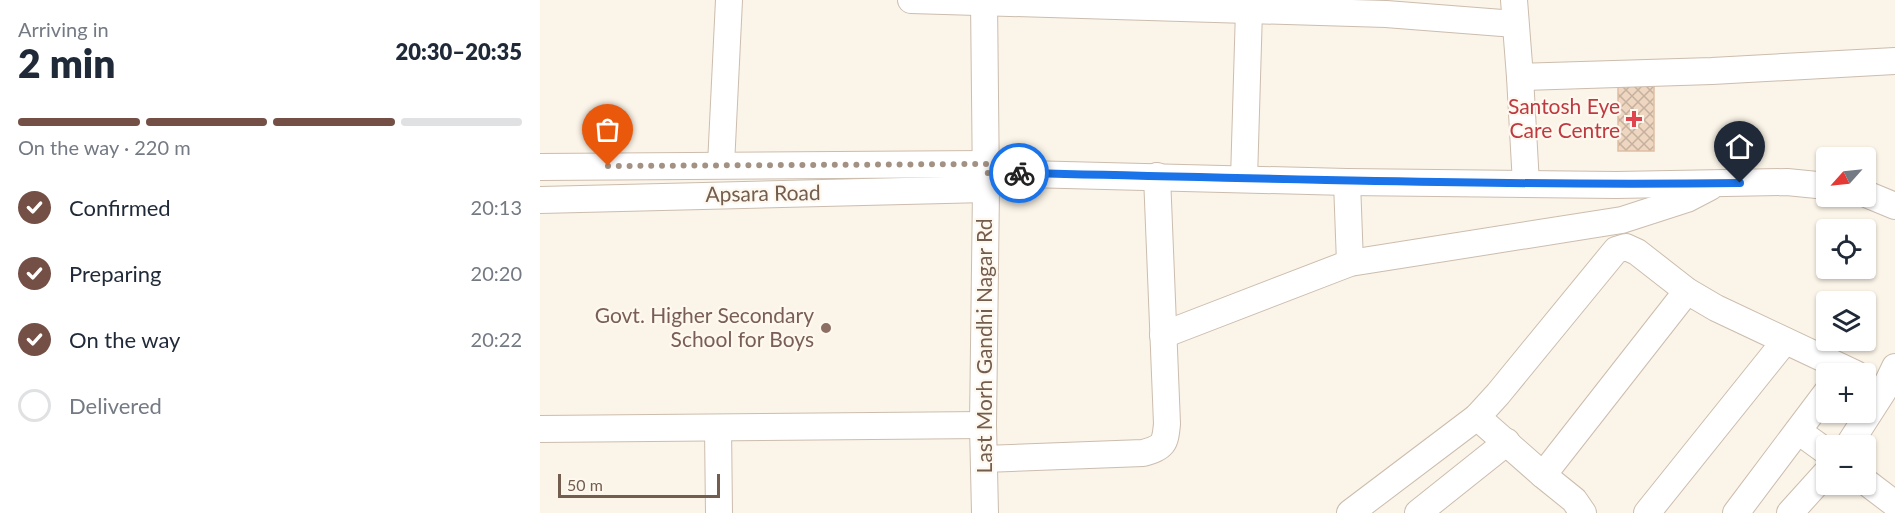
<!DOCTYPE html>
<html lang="en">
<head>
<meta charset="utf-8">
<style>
  body { margin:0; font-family:Lato,sans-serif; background:#f6f6f7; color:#1f2937; height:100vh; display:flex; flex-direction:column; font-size:22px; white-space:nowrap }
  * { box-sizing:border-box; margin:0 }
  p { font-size:20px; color:#747a83 }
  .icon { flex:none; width:33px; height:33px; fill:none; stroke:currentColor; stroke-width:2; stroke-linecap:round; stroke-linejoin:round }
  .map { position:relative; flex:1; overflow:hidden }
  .side { display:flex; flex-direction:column; background:#fff; width:540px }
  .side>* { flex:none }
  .needle { width:39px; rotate:243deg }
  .fabs { position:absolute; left:1276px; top:147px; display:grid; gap:12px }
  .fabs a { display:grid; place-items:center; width:60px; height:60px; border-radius:6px; background:#fff; box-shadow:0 2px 4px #0004; font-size:30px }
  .scale { position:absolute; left:18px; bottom:15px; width:162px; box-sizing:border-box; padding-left:6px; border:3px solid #735d4e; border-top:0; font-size:16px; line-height:21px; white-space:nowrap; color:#735d4e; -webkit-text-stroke:4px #fef8ee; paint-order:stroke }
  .pin { position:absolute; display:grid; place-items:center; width:51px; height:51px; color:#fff; margin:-62px -26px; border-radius:50% 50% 50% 0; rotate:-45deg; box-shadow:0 0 6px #0007 }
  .pin .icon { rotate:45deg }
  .courier { position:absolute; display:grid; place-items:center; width:60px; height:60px; margin:-30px; border:4px solid #1a73e8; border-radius:50%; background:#fff; color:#222; box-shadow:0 2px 8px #0007 }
  .summary em { font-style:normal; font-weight:800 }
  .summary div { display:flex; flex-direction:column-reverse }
  .summary { display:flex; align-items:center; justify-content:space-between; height:102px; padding:0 18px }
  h1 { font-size:39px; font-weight:800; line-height:45px }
  .bar { display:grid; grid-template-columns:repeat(4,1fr); gap:9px 6px; align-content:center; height:72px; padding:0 18px }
  .bar i { height:8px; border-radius:4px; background:#e0e1e3 }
  .bar .on { background:#734f45 }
  .bar p { grid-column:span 4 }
  ol { padding:0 18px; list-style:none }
  li { display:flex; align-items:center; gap:18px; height:66px }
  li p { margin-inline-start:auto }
  li .icon { padding:6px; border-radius:50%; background:#734f45; color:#fff; stroke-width:4 }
  li:last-child { color:#747a83 }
  li i { width:33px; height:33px; border:3px solid #e0e1e3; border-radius:50% }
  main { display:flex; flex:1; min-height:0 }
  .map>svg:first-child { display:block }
  .building { fill:url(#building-cross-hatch); stroke:#dfbea3; stroke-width:1.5 }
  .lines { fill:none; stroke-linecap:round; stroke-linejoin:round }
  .minor-casing { stroke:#ccbdae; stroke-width:28 }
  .minor { stroke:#fff; stroke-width:26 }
  .done { stroke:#a39284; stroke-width:6; stroke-dasharray:0 10.8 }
  .route { stroke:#1a73e8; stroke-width:8 }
  .health-dot { fill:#e0444e; stroke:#fef8ee; stroke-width:2 }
  .education-dot { fill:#8d6e63; stroke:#fef8ee; stroke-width:2 }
  .labels { text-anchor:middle; stroke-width:4.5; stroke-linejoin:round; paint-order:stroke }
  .health-label { font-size:21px; fill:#be3a42; stroke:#fef8ee; text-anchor:end }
  .street-label { font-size:21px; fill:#735d4e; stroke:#fef8ee }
  .education-label { font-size:21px; fill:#785e54; stroke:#fef8ee; text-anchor:end }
</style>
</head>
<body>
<main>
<section class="side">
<div class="summary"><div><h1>2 min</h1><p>Arriving in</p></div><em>20:30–20:35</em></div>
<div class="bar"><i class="on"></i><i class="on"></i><i class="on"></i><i></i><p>On the way · 220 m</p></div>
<ol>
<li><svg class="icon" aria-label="check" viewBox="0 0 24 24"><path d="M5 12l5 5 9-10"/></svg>Confirmed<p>20:13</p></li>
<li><svg class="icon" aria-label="check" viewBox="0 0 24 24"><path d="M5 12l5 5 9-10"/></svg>Preparing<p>20:20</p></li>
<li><svg class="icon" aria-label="check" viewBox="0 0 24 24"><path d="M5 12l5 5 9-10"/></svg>On the way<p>20:22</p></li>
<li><i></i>Delivered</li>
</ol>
</section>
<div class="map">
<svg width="1355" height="513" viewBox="0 0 1355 513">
  <defs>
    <pattern id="building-cross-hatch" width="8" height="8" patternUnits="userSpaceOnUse" patternTransform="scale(1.5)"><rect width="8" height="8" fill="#eed6c1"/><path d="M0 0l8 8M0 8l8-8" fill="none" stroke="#c5b19f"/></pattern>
  </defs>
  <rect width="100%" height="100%" fill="#fbf4e8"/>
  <rect class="building" x="1078" y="80" width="36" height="71"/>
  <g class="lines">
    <defs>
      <g id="minor">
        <polyline points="371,0 846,14 975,24"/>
        <polyline points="444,0 446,189 443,425 445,513"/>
        <polyline points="974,0 980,77 1172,71 1355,61"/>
        <polyline points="980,77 986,184"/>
        <polyline points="181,165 189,0"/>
        <polyline points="0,167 446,164"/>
        <polyline points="446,173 807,182 1076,185 1247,182 1287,186"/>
        <polyline points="704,179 709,10"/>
        <polyline points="807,182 810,263"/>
        <polyline points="1326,194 1355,206"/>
        <polyline points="0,200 446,189"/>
        <polyline points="623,335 810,263 1082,220 1147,199 1170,187"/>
        <polyline points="937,417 1003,475 1034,500 1043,513"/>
        <polyline points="178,428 179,513"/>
        <polyline points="0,429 443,425"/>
        <polyline points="1258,431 1287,452"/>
        <polyline points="1308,446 1344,390 1355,367"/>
        <path d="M444,459L603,453C624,447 625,444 627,424L617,176"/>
        <polyline points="1003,475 1147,291"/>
        <polyline points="1326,482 1355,504"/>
        <polyline points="810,513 937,417 958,394 1076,250 1086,247 1097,252 1147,291 1176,308 1316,374"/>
        <polyline points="878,513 967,442"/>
        <polyline points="1107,513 1245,341"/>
        <polyline points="1196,513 1287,392"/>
        <polyline points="1250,513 1287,472"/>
      </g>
    </defs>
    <use href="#minor" class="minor-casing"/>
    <use href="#minor" class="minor"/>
  </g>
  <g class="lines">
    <polyline class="done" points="68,166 446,164 446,173 479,173"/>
    <path class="route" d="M479,173C719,178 959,186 1200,183"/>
  </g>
  <path class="health-dot" d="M1091 110h6v6h6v6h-6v6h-6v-6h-6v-6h6z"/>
  <circle class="education-dot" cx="286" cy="328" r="6"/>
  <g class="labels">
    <g class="health-label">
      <text x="1080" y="114">Santosh Eye<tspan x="1080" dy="24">Care Centre</tspan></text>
    </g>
    <g class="street-label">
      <text transform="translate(223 194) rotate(-1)" y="7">Apsara Road</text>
      <text transform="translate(445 346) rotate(-90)" y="7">Last Morh Gandhi Nagar Rd</text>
    </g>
    <g class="education-label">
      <text x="274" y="323">Govt. Higher Secondary<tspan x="274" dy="24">School for Boys</tspan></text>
    </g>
  </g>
</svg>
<div class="fabs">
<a><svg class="needle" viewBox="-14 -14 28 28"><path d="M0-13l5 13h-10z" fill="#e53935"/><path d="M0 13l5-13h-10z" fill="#747a83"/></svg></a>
<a><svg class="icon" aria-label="locate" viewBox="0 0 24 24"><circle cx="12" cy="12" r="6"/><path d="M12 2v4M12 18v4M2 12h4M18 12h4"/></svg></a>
<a><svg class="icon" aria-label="layers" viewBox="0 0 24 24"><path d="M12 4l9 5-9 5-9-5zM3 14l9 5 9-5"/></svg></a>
<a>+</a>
<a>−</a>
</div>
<div class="scale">50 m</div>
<div class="pin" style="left:68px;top:166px;background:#ea580c"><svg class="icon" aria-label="bag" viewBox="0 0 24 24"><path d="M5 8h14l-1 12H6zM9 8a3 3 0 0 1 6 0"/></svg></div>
<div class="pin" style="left:1200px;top:183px;background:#1f2937"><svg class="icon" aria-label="home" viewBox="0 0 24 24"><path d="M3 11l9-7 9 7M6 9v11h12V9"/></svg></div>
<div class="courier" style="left:479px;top:173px"><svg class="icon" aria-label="bike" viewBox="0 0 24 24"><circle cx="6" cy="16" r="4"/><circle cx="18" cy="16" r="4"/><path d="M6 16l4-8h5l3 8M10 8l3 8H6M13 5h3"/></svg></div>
</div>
</main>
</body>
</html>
